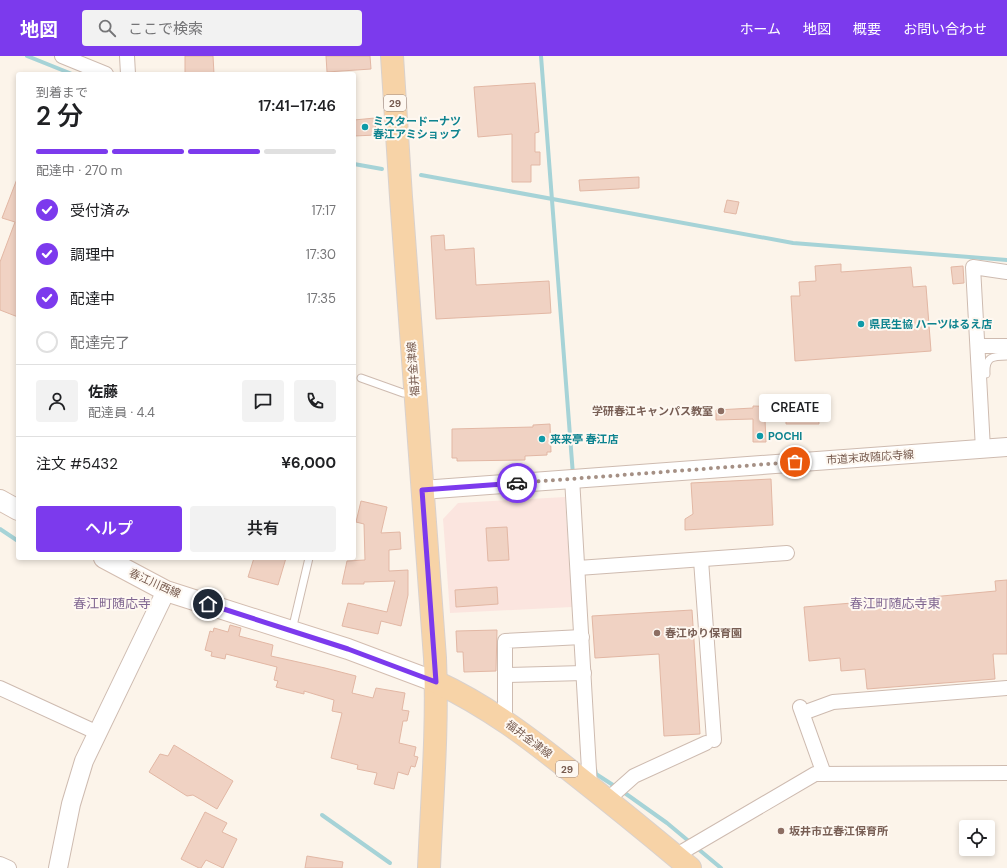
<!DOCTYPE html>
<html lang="ja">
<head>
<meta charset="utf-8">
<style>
  body { margin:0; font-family:"DM Sans","Noto Sans JP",sans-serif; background:#f2f2f2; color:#202124; height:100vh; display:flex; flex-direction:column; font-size:15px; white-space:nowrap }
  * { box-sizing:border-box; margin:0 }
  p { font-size:13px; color:#757577 }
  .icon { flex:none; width:22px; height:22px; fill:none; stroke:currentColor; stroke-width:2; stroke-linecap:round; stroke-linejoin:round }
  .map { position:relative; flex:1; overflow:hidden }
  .details { position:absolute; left:16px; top:16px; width:340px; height:488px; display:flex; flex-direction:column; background:#fff; border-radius:4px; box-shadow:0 2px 6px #0003 }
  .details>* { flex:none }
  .fabs { position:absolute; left:959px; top:764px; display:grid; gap:8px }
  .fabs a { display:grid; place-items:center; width:36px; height:36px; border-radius:4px; background:#fff; box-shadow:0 2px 6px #0003; font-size:20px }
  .pin { position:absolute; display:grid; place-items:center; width:34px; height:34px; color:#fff; margin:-17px; border:2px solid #fff; border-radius:50%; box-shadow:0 1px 4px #0007 }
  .courier { position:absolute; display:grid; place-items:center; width:40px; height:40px; margin:-20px; border:3px solid #7c3aed; border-radius:50%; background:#fff; color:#222; box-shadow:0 1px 5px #0007 }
  .bubble { position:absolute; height:28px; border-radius:4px; background:#fff; box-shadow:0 2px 6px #0003; font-size:13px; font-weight:600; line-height:28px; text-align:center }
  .head em { font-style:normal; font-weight:600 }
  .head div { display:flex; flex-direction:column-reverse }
  .head { display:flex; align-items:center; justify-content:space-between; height:68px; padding:0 20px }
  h1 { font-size:26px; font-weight:600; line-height:30px }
  .bar { display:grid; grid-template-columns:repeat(4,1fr); gap:6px 4px; align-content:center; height:48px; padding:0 20px }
  .bar i { height:5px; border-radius:3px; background:#e0e0e0 }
  .bar .on { background:#7c3aed }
  .bar p { grid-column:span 4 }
  .line { display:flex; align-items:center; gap:10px; padding:0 20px; border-top:1px solid #e0e0e0 }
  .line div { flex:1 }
  .round { display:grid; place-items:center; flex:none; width:42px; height:42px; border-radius:4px; background:#f2f2f2 }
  ol { padding:0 20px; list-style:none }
  li { display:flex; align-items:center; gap:12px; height:44px }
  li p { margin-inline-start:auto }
  li .icon { padding:4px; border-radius:50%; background:#7c3aed; color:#fff; stroke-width:4 }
  li:last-child { color:#757577 }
  li i { width:22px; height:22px; border:2px solid #e0e0e0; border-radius:50% }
  .button { display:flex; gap:8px; margin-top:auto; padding:8px 20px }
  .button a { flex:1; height:46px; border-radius:4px; background:#7c3aed; color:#fff; font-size:16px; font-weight:600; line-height:46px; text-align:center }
  .button a+a { background:#f2f2f2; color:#202124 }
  header { display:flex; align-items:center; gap:24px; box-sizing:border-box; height:56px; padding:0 20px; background:#7c3aed; color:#fff }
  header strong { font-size:19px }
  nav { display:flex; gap:22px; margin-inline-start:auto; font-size:14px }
  .search { width:280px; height:36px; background:#f2f2f2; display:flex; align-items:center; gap:10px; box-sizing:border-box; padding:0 14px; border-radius:4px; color:#757577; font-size:15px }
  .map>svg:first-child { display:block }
  .commercial { fill:#fbe5df }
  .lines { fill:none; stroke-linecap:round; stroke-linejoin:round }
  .stream { stroke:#a6d3d7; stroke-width:4 }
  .building { fill:#f0d2c3; stroke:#e2b7a4 }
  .service-casing { stroke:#cebbb0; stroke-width:9 }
  .minor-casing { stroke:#cebbb0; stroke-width:16 }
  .tertiary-casing { stroke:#cebbb0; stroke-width:20 }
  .secondary-casing { stroke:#d3bdb0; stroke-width:22 }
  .primary-casing { stroke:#d9d1cd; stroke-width:24 }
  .service { stroke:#fff; stroke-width:7 }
  .minor { stroke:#fff; stroke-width:14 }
  .tertiary { stroke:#fff; stroke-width:18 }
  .secondary { stroke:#fff; stroke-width:20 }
  .primary { stroke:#f7d3a7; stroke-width:22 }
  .done { stroke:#a59085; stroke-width:4; stroke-dasharray:0 7.2 }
  .route { stroke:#7c3aed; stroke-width:5 }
  .culture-dot { fill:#0f9aa8; stroke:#fef8f1; stroke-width:1.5 }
  .education-dot { fill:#8d6e63; stroke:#fef8f1; stroke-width:1.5 }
  .labels { text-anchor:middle; stroke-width:4; stroke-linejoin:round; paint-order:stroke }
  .shield { fill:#fef8f1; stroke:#9f897f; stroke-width:1 }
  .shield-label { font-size:10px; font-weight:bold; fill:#765a4e }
  .culture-label { font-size:11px; font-weight:bold; fill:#0d838f; stroke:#fef8f1; text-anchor:start }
  .street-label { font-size:11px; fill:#765a4e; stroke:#fef8f1 }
  .education-label { font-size:11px; font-weight:bold; fill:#785e54; stroke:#fef8f1; text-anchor:start }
  .quarter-label { font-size:13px; fill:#806691; stroke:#fef8f1 }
</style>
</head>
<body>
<header>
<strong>地図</strong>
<div class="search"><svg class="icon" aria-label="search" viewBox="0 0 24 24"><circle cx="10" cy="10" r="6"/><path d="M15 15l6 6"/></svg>ここで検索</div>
<nav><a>ホーム</a><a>地図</a><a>概要</a><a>お問い合わせ</a></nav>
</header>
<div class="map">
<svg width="1007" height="812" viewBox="0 0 1007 812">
  <rect width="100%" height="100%" fill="#fcf4ea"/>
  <polygon class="commercial" points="565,441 572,551 450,557 443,463 458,447"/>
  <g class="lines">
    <g class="stream">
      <polyline points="27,0 72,18"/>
      <polyline points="541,0 573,419"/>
      <polyline points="354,108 382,113"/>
      <polyline points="421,119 793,187 1007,204"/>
      <polyline points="0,473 18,485"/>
      <polyline points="595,713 596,718 616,731"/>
      <polyline points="622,735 667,767 721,812"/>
      <polyline points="322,759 390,807"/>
    </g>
  </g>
  <g class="building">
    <polygon points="185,0 213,0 214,18 185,18"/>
    <polygon points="326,0 370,0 371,13 327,16"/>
    <polygon points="535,27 539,76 535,77 535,96 540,96 540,109 531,109 531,126 512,126 512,78 478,81 474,31"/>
    <polygon points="375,62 376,79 354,80 354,64"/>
    <polygon points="639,121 639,132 580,135 579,124"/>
    <polygon points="17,123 18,123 18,261 0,254 0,206 15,166 2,162"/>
    <polygon points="727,144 739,146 736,158 724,156"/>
    <polygon points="444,179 445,194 474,192 476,229 549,225 551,257 436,263 431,180"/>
    <polygon points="841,208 841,216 911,211 913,231 926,230 931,295 795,305 791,240 800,240 799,226 816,225 815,210"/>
    <polygon points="963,210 964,227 953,228 951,211"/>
    <polygon points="814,348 814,351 818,350 819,368 786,368 786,364 765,364 766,386 753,386 753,363 716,364 716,354 753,352 753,350 789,351 789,349"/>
    <polygon points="550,368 551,396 547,396 547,399 525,400 525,404 457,405 457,402 452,402 452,373 533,371 533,369"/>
    <polygon points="771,423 773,469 685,474 685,463 693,458 691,427"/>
    <polygon points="361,445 387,451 381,477 400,476 401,493 389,494 389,515 408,514 408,539 401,570 381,565 378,578 342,570 348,547 387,556 395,525 364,526 364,528 342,528 347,505 365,504 364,468 356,466"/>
    <polygon points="507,471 509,504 488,505 486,472"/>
    <polygon points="254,502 286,502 278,529 248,521"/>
    <polygon points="1007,524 1007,598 993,598 995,623 867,633 865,613 841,615 840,602 809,605 804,551 876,545 877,546 996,535 995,525"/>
    <polygon points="497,531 498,548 456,551 455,534"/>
    <polygon points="692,554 700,678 664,680 659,598 595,602 592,560"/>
    <polygon points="230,569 241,572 239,580 273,589 271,600 325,612 356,620 352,637 373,642 376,632 405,637 402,654 409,655 407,665 403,665 399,687 416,691 414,700 418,701 415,711 411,710 408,719 398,716 394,733 374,728 377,717 357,713 358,709 331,702 342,657 332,655 334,644 304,635 304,638 276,631 278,625 274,624 277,611 226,598 225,603 211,600 212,596 205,594 210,575 213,576 214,572 228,576"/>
    <polygon points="497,574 496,615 464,616 463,596 457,596 456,575"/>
    <polygon points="174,689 233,725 217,753 193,739 187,740 149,716 160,698 168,700"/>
    <polygon points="205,756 227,767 222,776 237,783 223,812 206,804 201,812 199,812 181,803"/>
    <polygon points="307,800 343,806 342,812 305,812"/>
  </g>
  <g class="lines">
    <defs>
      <g id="service">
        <path d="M986,318C985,301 992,300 1007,300"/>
        <polyline points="361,322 403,337 414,337"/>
        <polyline points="292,574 309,502"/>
      </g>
      <g id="minor">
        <polyline points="62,0 106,18"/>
        <polyline points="127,0 128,18"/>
        <polyline points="978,290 1007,290"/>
        <polyline points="983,393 973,211 1007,216"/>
        <polyline points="572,422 590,731"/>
        <polyline points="701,504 714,684"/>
        <polyline points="578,512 787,497"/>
        <polyline points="505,619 584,617"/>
        <polyline points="0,632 98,677"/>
        <polyline points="800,651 824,718"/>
        <polyline points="803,657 833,646 1007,632"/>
        <polyline points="505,664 505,585 582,581"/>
        <polyline points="607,744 634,720 706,687"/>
        <polyline points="675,800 815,718 1007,717"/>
        <polyline points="0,808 9,812"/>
      </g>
      <g id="tertiary">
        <polyline points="422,434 1007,391"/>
        <polyline points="58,812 71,748 84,705 166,535"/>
      </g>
      <g id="secondary">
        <polyline points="0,444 18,454"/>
        <polyline points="104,502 166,535 348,593 436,626"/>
      </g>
      <g id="primary">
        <path d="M392,0L401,141L435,602C438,672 432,742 429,812"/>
        <path d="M436,626C488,650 532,684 577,720C615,750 653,781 690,812"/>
      </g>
    </defs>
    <use href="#service" class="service-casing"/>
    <use href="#minor" class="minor-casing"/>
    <use href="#tertiary" class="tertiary-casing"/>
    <use href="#secondary" class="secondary-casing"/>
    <use href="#primary" class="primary-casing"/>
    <use href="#service" class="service"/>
    <use href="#minor" class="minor"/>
    <use href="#tertiary" class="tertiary"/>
    <use href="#secondary" class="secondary"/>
    <use href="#primary" class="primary"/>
  </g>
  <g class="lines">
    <polyline class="done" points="517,427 795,406"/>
    <polyline class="route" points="208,548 348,593 436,626 422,434 517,427"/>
  </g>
  <g class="culture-dot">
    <circle cx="365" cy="71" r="4"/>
    <circle cx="861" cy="268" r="4"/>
    <circle cx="760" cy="380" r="4"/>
    <circle cx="542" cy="383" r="4"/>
  </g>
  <g class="education-dot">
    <circle cx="721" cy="355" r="4"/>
    <circle cx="657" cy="577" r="4"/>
    <circle cx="781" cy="775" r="4"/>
  </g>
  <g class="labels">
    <g class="shield">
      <rect x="384" y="39" width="22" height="16" rx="3"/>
      <rect x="556" y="705" width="22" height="16" rx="3"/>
    </g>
    <g class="shield-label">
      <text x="395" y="51">29</text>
      <text x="567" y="717">29</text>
    </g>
    <g class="culture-label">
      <text x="373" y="69">ミスタードーナツ<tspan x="373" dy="13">春江アミショップ</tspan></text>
      <text x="869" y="272">県民生協 ハーツはるえ店</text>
      <text x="768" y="384">POCHI</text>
      <text x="550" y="387">来来亭 春江店</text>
    </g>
    <g class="street-label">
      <text transform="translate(413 313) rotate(-94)" y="4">福井金津線</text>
      <text transform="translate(870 401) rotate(-4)" y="4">市道末政随応寺線</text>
      <text transform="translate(155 527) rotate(24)" y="4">春江川西線</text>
      <text transform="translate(529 683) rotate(37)" y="4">福井金津線</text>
    </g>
    <g class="education-label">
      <text x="713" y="359" text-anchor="end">学研春江キャンパス教室</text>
      <text x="665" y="581">春江ゆり保育園</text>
      <text x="789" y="779">坂井市立春江保育所</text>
    </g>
    <g class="quarter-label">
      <text x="112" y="552">春江町随応寺</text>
      <text x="895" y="552">春江町随応寺東</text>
    </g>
  </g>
</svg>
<div class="fabs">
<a><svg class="icon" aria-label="locate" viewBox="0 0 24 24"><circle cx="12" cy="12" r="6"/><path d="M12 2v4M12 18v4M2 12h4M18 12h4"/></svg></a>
</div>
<div class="pin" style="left:795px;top:406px;background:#ea580c"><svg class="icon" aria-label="bag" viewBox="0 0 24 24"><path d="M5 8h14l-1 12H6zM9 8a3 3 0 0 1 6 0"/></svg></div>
<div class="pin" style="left:208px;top:548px;background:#1f2937"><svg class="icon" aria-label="home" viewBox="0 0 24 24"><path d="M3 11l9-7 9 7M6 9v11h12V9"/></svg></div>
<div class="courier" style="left:517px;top:427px"><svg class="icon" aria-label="car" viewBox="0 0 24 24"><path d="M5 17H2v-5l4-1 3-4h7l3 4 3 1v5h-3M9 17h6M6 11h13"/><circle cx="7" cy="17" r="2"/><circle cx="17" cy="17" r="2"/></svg></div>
<div class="bubble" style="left:759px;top:338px;width:72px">CREATE</div>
<section class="details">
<div class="head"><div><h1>2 分</h1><p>到着まで</p></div><em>17:41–17:46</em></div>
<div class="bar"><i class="on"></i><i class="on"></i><i class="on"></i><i></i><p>配達中 · 270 m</p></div>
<ol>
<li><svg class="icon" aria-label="check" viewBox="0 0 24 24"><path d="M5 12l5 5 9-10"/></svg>受付済み<p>17:17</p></li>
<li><svg class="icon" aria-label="check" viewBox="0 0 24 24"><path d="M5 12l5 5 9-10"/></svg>調理中<p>17:30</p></li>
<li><svg class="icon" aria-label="check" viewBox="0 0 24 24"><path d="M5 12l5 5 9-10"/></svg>配達中<p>17:35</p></li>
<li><i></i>配達完了</li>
</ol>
<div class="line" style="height:72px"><a class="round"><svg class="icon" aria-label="person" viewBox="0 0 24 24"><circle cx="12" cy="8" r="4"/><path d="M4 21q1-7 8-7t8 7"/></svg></a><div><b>佐藤</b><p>配達員 · 4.4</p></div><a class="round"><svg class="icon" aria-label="chat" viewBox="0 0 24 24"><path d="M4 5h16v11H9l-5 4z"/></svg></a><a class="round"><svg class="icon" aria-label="phone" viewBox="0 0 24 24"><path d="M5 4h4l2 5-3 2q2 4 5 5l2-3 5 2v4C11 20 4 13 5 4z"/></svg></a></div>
<div class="line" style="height:52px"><div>注文 #5432</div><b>¥6,000</b></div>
<div class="button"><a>ヘルプ</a><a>共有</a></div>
</section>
</div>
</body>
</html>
